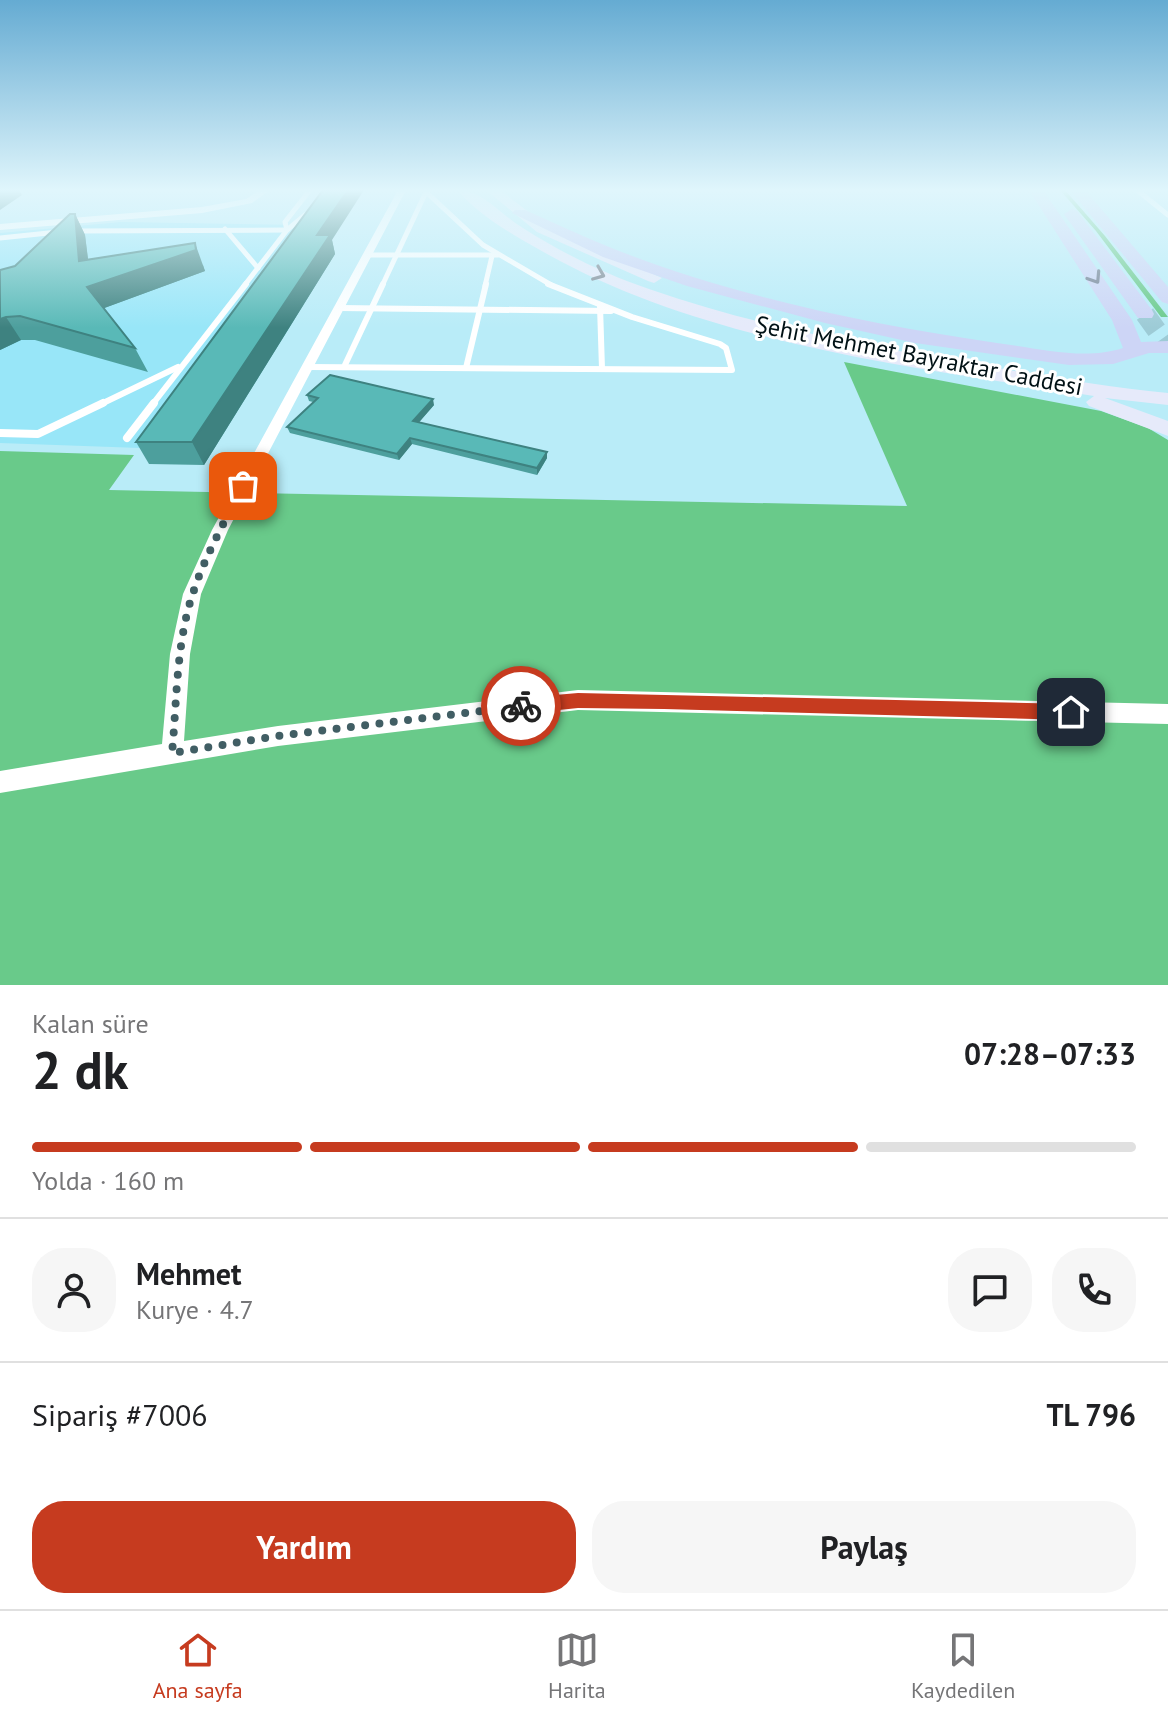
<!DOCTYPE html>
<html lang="tr">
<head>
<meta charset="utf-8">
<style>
  body { margin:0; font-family:"PT Sans",sans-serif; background:#f6f6f6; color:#202124; height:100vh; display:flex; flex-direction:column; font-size:30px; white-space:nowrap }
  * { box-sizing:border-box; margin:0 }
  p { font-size:26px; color:#757577 }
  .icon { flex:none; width:44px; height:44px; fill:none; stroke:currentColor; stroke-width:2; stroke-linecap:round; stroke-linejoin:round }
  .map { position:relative; height:985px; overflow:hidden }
  .drawer { display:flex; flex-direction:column; background:#fff; flex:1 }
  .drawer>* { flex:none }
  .pin { position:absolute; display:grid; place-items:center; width:68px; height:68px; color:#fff; margin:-34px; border-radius:16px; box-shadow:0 4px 12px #0006 }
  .courier { position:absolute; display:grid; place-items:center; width:80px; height:80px; margin:-40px; border:6px solid #c63b1f; border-radius:50%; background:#fff; color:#222; box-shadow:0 2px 10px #0007 }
  .overview em { font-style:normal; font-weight:800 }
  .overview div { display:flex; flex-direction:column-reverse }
  .overview { display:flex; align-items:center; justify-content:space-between; height:136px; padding:0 32px }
  h1 { font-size:52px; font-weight:800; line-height:60px }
  .bar { display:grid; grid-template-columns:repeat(4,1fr); gap:12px 8px; align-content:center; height:96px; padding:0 32px }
  .bar i { height:10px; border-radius:6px; background:#e0e0e0 }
  .bar .current { background:#c63b1f }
  .bar p { grid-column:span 4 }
  .line { display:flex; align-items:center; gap:20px; padding:0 32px; border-top:2px solid #e0e0e0 }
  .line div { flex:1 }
  .round { display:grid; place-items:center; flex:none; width:84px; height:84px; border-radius:32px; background:#f6f6f6 }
  .primary-button { display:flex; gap:16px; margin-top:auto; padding:16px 32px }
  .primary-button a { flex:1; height:92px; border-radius:32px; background:#c63b1f; color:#fff; font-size:32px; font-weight:800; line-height:92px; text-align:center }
  .primary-button a+a { background:#f6f6f6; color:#202124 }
  .menu { display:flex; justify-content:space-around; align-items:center; height:112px; border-top:2px solid #e0e0e0; background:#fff; font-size:22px; color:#757577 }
  .menu a { display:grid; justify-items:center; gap:4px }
  .menu .current { color:#c63b1f }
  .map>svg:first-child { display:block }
  .built { fill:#98e6f8 }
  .green { fill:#69ca8a }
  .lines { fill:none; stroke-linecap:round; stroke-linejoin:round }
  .primary-tunnel { stroke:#9dcbd6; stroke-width:20; stroke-dasharray:20 10; stroke-linecap:butt }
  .service-far2 { stroke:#fff; stroke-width:5 }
  .service-far1 { stroke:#fff; stroke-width:6 }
  .service { stroke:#fff; stroke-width:8 }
  .minor { fill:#fff; fill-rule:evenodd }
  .secondary { fill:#e6eafa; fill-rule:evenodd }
  .primary { fill:#cdd5f6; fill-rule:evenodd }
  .wall { fill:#4d9f9d }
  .shaded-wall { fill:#3e8280 }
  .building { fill:#59b9b7; stroke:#3e8280; stroke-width:2 }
  .oneway { stroke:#7f8893 }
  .oneway2 { stroke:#717d91 }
  .route { fill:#c63b1f }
  .done { stroke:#415e64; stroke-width:8; stroke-dasharray:0 14.4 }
  .labels { text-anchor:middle; stroke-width:6; stroke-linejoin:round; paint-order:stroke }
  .far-street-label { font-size:24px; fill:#011115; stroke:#fff }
</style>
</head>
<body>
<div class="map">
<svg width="1168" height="985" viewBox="0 0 1168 985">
  <rect width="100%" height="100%" fill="#b9ecf8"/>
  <polygon class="built" points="121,222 306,225 140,448 0,443 0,233"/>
  <g class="green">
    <polygon points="1060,190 1065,190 1105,236 1168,317 1161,317 1096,231"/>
    <polygon points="844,362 1101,411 1148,428 1168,440 1168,985 0,985 0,451 134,455 109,490 907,506"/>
  </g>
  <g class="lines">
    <polyline class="primary-tunnel" points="1145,314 1168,346"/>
    <g class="service-far2">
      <polyline points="424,190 483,245 553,286"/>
      <polyline points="1137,190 1168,215"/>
      <polyline points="225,229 258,268"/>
      <polyline points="287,230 285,222 310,190"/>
      <polyline points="72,231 287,230"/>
      <polyline points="0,238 58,232"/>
      <polyline points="368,255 498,255"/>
      <polyline points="244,286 287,230 305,215"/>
      <polyline points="382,286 426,192"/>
      <polyline points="485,286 492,256"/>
    </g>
    <g class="service-far1">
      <polyline points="600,306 602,369"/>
      <polyline points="339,308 611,311"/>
      <polyline points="308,367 732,370 726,348 720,344 632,317 548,284"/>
      <polyline points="344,367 383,284"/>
      <polyline points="466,368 486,284"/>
      <polyline points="99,405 178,367"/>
      <polyline points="152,405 246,284"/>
    </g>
    <g class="service">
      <polyline points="0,433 38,434 103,403"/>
      <polyline points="127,438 154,403"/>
    </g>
    <g class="minor">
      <polygon points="260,190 270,190 252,203 202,213 0,230 0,224 202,207 246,199"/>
      <polygon points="398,190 406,190 228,530 201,594 190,654 184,741 278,726 578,690 1168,704 1168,724 578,710 278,746 0,793 0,771 162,744 170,654 183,594 212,530"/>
    </g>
    <g class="secondary">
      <path d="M457,190C483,190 501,215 523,228C562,253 605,274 649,289C755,326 865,346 975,364C1039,375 1103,387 1168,393V405L1105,398L1168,421V436L1089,406L1086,402L1094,396C911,367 702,343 540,250C511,234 479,215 457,190Z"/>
      <polygon points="486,190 500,190 547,226 662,278 654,283 648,281 537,232"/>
    </g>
    <g class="primary">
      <path d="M1029,190H1043L1132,320L1141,342L1168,341V353H1149L1113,364L1069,365L915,343L825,323L687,286L603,257L512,213L515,210H525C555,223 584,237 614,249C736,297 868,324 997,343C1037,348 1084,361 1123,348L1112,320Z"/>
      <polygon points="1070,190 1085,190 1168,287 1168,304 1162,302"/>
      <polygon points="1072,209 1077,211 1152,310 1154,314 1152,318 1138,318 1064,214"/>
    </g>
  </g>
  <g class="wall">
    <polygon points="75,214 85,235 88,260 203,265 205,271 104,308 135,348 148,372 35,340 21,340 0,350 0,270 15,266"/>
    <polygon points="332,240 335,254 204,465 149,464 136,442"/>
    <polygon points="307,395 434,405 419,422 547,458 537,475 412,444 399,460 290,433 287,427 313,402 309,401"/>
  </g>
  <g class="shaded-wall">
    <polygon points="0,190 19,190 22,195 0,210"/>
    <polygon points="348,190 364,190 332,240 335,254 204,465 192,442 317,235"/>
    <polygon points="75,214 85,235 91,283 79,261"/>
    <polygon points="195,243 205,271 99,310 87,287"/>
    <polygon points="6,317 21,340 0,350 0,319"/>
    <polygon points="433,399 434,405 415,427 413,421"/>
    <polygon points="410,438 412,444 399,460 397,454"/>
    <polygon points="547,452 547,458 537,475 537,468"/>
  </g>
  <g class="building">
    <polygon points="323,190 348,190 317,235 330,235 192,442 136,442"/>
    <polygon points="70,214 75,214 79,261 195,243 196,250 87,287 135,348 20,316 6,317 0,319 0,270 15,266"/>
    <polygon points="330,375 433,399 413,421 547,452 537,468 410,438 397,454 287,427 318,398 307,395"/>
  </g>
  <defs><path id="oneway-chevron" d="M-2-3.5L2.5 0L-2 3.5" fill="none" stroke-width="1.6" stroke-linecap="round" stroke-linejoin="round" transform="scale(2)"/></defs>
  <use class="oneway" href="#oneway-chevron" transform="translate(599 274) rotate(22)"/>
  <use class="oneway2" href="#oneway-chevron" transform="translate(1095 278) rotate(57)"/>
  <linearGradient id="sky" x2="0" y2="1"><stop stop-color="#65abd2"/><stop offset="0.58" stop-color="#e0f6fc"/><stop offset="1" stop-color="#e0f6fc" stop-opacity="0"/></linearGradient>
  <rect width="1168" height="328" fill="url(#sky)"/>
  <polygon class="route" points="578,693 1071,704 1077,706 1080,712 1077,717 1071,720 664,709 578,708 521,714 515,712 512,706 515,700 521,698"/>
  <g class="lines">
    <path class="done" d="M243,486C225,521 205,556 193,593C176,643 177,701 172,753L278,736L521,706"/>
  </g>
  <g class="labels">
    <g class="far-street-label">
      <text transform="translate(919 356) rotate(11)" y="8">Şehit Mehmet Bayraktar Caddesi</text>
    </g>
  </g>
</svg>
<div class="pin" style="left:243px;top:486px;background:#ea580c"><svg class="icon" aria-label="bag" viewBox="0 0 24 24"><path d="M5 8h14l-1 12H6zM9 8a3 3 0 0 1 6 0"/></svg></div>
<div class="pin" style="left:1071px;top:712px;background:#1f2937"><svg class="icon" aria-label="home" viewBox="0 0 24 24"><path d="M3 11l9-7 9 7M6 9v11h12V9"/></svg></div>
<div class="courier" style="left:521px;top:706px"><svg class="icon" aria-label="bike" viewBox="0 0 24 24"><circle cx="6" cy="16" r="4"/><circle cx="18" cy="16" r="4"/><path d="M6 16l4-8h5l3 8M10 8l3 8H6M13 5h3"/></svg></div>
</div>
<section class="drawer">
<div class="overview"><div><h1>2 dk</h1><p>Kalan süre</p></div><em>07:28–07:33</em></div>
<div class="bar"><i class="current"></i><i class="current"></i><i class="current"></i><i></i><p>Yolda · 160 m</p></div>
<div class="line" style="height:144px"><a class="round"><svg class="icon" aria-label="person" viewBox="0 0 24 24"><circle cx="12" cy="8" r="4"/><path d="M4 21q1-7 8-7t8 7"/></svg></a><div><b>Mehmet</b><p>Kurye · 4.7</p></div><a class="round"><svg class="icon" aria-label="chat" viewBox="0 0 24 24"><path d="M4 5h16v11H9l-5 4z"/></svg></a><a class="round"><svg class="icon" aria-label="phone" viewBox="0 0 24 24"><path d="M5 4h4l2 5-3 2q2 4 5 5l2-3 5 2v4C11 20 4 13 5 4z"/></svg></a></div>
<div class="line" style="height:104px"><div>Sipariş #7006</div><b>TL 796</b></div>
<div class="primary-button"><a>Yardım</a><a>Paylaş</a></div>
</section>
<nav class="menu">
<a class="current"><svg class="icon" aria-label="home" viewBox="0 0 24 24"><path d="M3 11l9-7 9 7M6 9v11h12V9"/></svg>Ana sayfa</a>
<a><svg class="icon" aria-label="map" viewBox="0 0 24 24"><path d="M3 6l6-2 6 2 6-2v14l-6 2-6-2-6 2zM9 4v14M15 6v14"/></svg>Harita</a>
<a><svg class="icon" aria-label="saved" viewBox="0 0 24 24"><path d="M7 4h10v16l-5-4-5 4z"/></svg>Kaydedilen</a>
</nav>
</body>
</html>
